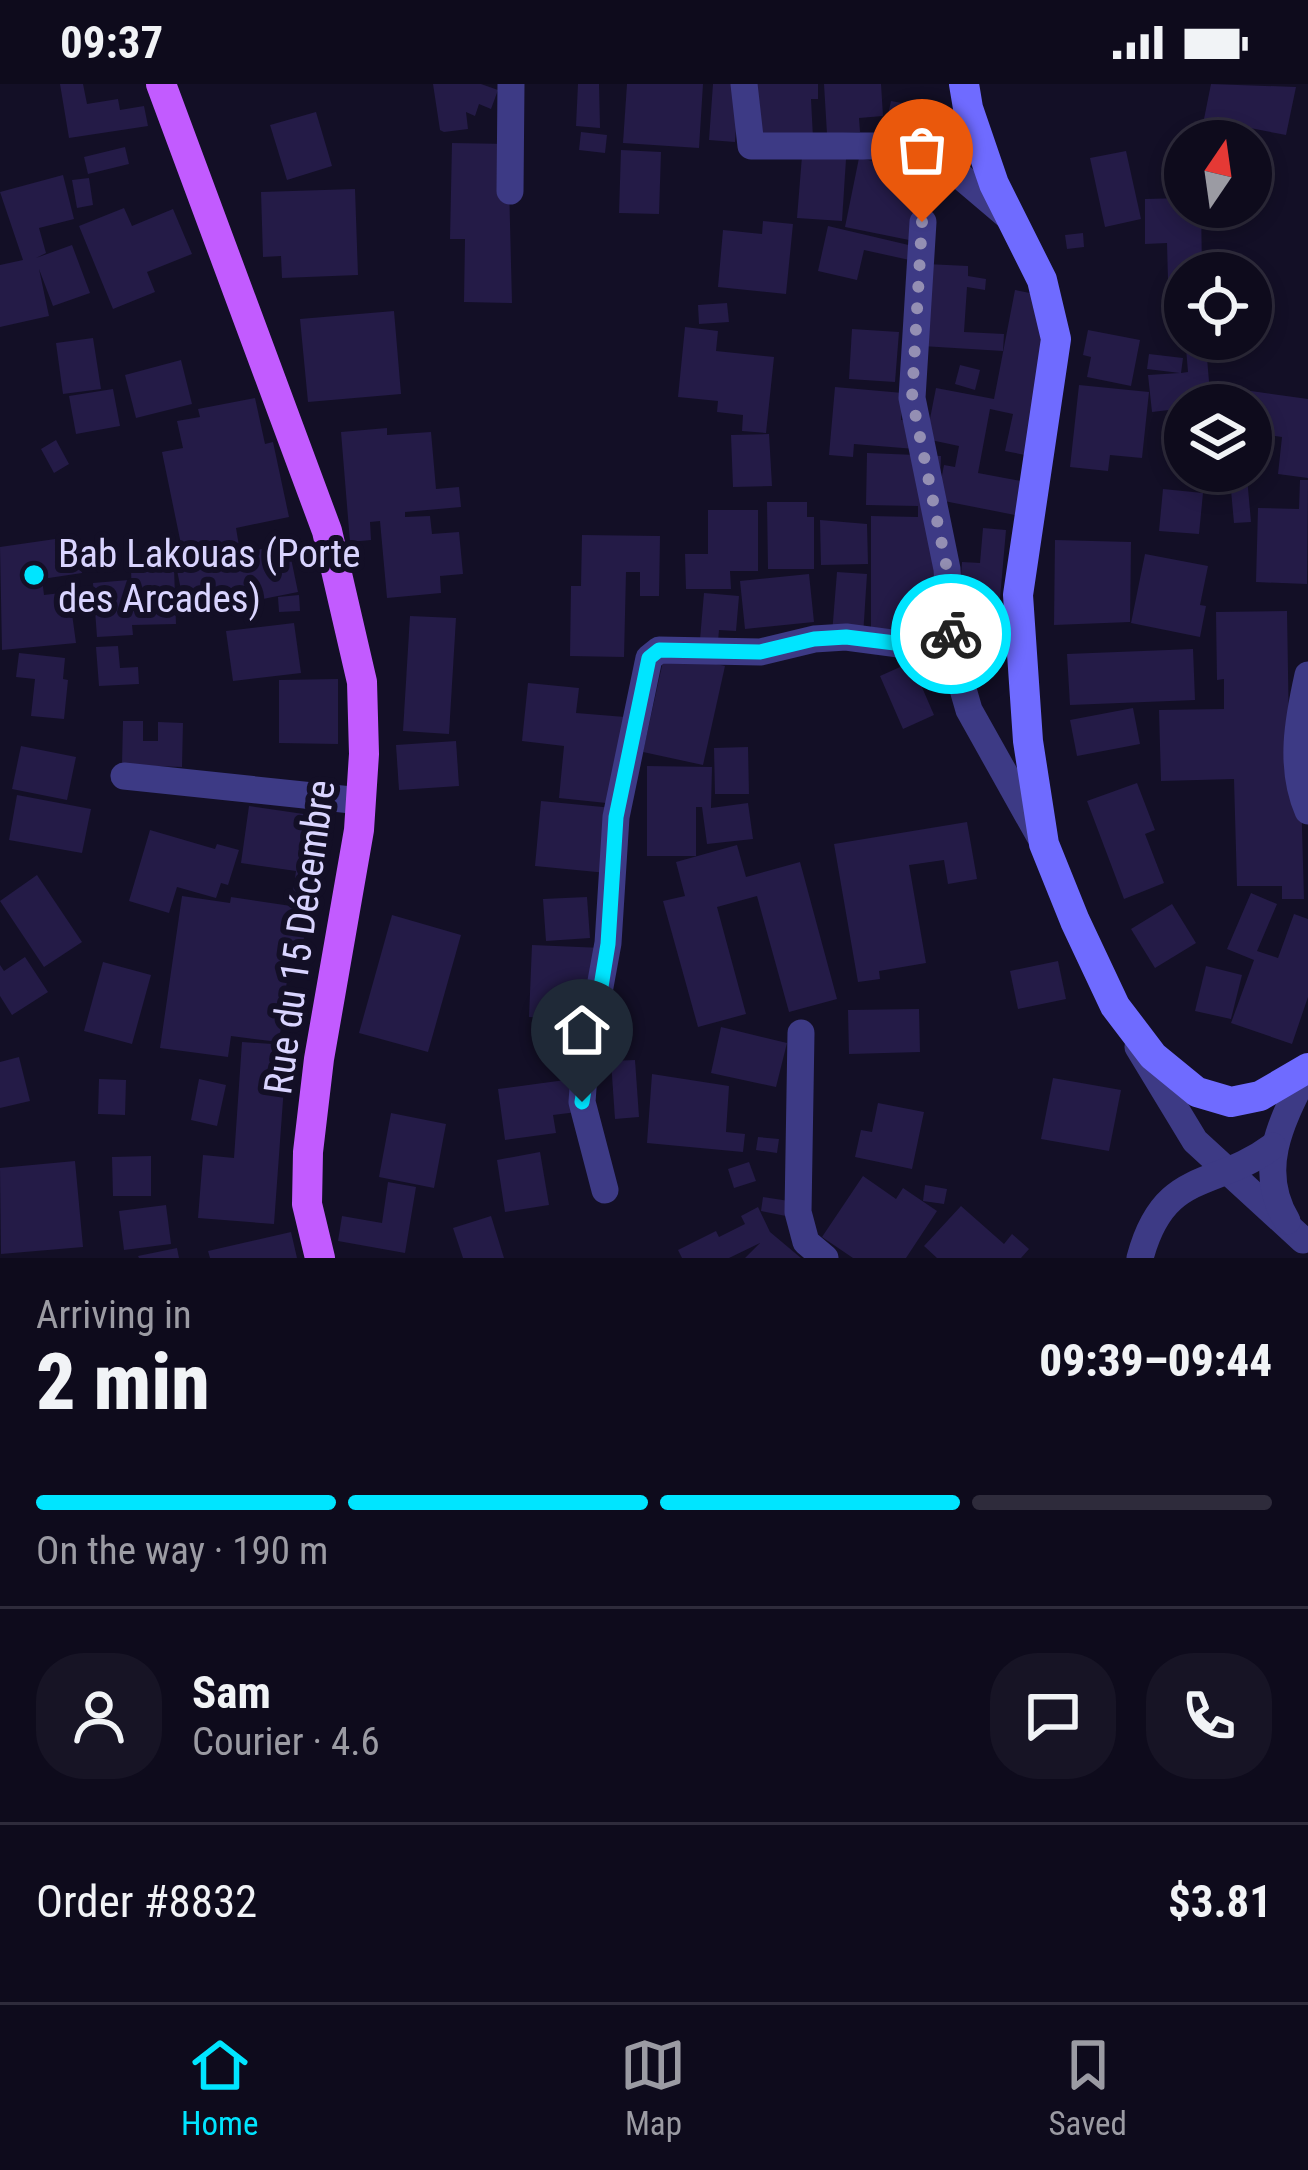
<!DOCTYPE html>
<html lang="en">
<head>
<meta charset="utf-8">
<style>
  body { margin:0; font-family:"Roboto Condensed",sans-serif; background:#171425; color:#f1f3f6; height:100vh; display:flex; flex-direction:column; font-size:45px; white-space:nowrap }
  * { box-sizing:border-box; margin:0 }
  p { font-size:39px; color:#9b9ba3 }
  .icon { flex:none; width:66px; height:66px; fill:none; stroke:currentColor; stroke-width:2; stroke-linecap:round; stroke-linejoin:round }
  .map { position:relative; height:1174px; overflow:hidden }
  .details { display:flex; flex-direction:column; background:#0e0b1c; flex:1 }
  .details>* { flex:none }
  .needle { width:78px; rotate:13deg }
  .tools { position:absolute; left:1164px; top:36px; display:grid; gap:24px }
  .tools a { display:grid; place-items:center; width:108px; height:108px; border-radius:50%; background:#0e0b1c; box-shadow:0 6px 18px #0003,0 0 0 3px #2e2b3b; font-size:60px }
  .pin { position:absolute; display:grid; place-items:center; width:102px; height:102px; color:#fff; margin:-123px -51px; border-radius:50% 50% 50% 0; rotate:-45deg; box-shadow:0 0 12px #0007 }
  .pin .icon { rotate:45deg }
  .courier { position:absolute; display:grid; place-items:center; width:120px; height:120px; margin:-60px; border:9px solid #00e5ff; border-radius:50%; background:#fff; color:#222; box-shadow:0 3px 15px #0007 }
  .headline em { font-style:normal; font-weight:800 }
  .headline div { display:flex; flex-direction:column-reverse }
  .headline { display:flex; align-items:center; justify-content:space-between; height:204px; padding:0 36px }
  h1 { font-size:78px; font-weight:800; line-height:90px }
  .bar { display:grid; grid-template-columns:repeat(4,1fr); gap:18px 12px; align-content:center; height:144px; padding:0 36px }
  .bar i { height:15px; border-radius:9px; background:#2e2b3b }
  .bar .selected { background:#00e5ff }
  .bar p { grid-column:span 4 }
  .line { display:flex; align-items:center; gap:30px; padding:0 36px; border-top:3px solid #2e2b3b }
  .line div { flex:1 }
  .round { display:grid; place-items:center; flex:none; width:126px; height:126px; border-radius:48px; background:#171425 }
  .status { display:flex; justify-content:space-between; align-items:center; height:84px; padding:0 60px; background:#0e0b1c; direction:ltr }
  .status svg { height:33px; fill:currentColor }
  .tab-bar { display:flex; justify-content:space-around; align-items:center; height:168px; border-top:3px solid #2e2b3b; background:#0e0b1c; font-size:33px; color:#9b9ba3 }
  .tab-bar a { display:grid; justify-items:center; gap:6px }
  .tab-bar .selected { color:#00e5ff }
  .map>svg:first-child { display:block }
  .building { fill:#241b47 }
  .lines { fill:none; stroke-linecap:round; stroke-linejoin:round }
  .street { stroke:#3d3a85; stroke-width:27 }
  .secondary { stroke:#6f6bff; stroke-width:30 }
  .primary { stroke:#c25bff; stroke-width:30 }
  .done { stroke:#948fb3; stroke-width:12; stroke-dasharray:0 21.6 }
  .route { stroke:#00e5ff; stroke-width:15 }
  .poi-dot { fill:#00e5ff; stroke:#130f26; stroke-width:4.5 }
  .labels { text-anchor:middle; stroke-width:12; stroke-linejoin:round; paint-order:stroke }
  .poi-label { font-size:39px; fill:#d9d4ff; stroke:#130f26; text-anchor:start }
  .street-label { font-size:39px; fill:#d9d4ff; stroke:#130f26 }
</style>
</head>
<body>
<div class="status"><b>09:37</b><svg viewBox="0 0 49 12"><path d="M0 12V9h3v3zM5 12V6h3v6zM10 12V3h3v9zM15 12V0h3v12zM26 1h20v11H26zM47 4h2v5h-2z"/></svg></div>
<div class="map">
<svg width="1308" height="1174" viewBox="0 0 1308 1174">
  <rect width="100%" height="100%" fill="#130f26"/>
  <g class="building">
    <polygon points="60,0 83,0 87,20 118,15 120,26 144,22 148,42 69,54"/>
    <polygon points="433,0 481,0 498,6 491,25 479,20 475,32 466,28 468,45 444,48 440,46"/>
    <polygon points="578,0 599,0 600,44 576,42"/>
    <polygon points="627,0 703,0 699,64 623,59"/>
    <polygon points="713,0 739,0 735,58 709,56"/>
    <polygon points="756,0 818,0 818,15 811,15 813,54 758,56"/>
    <polygon points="824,0 881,0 883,32 859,34 860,48 827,50"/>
    <polygon points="1211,0 1296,3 1286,51 1204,35"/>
    <polygon points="891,17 935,25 928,64 883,55"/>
    <polygon points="316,28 332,82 287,96 270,41"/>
    <polygon points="581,48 607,51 605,69 579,66"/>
    <polygon points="452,59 508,60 512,219 464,218 465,155 450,155"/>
    <polygon points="125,63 129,80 88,90 84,73"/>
    <polygon points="621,66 661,68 659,130 619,129"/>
    <polygon points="1126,67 1141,135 1105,143 1090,74"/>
    <polygon points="802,72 846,75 842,137 797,134"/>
    <polygon points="859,74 928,89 914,157 845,143"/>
    <polygon points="63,91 74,135 39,144 46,169 36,174 72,161 90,209 53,222 39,185 49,232 0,243 0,181 23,176 0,108"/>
    <polygon points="89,94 93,121 77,124 72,96"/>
    <polygon points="355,105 358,191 282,194 281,172 263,173 261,108"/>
    <polygon points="1185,114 1185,123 1201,123 1202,184 1198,183 1198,189 1185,189 1185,233 1169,233 1167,159 1145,160 1145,115"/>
    <polygon points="124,124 132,142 173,125 192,170 147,188 155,208 113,225 79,142"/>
    <polygon points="763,137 793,140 786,210 718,203 723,146 762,150"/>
    <polygon points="828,142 917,163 914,177 864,166 857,196 818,187"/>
    <polygon points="1083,149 1084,163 1067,165 1065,151"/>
    <polygon points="926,180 968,182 968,192 986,195 985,206 967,203 964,248 1004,250 1003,267 922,262"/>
    <polygon points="1015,206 1055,214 1025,371 1005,367 1013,330 990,325 978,389 1021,397 1015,431 939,416 934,548 871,546 871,432 918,433 918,422 866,421 867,369 941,372 940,402 944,381 955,383 959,362 926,355 936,304 994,315"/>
    <polygon points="727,219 729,238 699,240 698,221"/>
    <polygon points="394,227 401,310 308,318 300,235"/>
    <polygon points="685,243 718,247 716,267 774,273 766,349 742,347 743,331 717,328 718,317 678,313"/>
    <polygon points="852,245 899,248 895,298 849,295"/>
    <polygon points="1088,246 1140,256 1131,302 1087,293 1091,273 1083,271"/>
    <polygon points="93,254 101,305 63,310 56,259"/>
    <polygon points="1206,262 1211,321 1152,328 1148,291 1180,289 1147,285 1149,270 1183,274 1181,289 1188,288 1186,264"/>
    <polygon points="181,276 192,320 136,334 125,291"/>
    <polygon points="960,281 980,286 975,306 955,300"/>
    <polygon points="1079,301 1149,308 1142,374 1110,371 1108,387 1070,383"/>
    <polygon points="835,303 903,309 901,336 917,337 915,365 854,360 853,373 829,371"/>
    <polygon points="113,305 120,342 76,350 69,312"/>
    <polygon points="1237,305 1308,315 1308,394 1278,390 1282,353 1260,350 1251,397 1251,321 1235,321"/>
    <polygon points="255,314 265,360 273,358 289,433 236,444 239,462 250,459 252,467 288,460 298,508 186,530 173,467 182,465 162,368 183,364 177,337 200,333 198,325"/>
    <polygon points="387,344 387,351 431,348 436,405 459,403 461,423 405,428 405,433 430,432 432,450 459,448 463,490 440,492 441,509 387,514 380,437 370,438 371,456 350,458 341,348"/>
    <polygon points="769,350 772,402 733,403 731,351"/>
    <polygon points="56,356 69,380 54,389 41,365"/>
    <polygon points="1247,393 1251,438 1234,439 1230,395"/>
    <polygon points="1300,396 1308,396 1307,500 1256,498 1258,424 1299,425"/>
    <polygon points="1163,405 1203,409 1199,450 1159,447"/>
    <polygon points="767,418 807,418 807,433 814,433 814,485 768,485"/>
    <polygon points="708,426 758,426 758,487 730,487 731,505 686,505 685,470 708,470"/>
    <polygon points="820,436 867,440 868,480 821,481"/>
    <polygon points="983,444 1006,446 998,537 958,533 962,478 980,479"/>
    <polygon points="582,451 660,452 659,512 640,512 640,488 626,488 624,573 570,572 571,502 581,502"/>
    <polygon points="76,452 82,489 42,495 44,511 69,508 76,559 2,566 0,463"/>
    <polygon points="1055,456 1131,458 1130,538 1054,541"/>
    <polygon points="1145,470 1208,482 1200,521 1206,522 1200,553 1131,539"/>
    <polygon points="131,484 174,484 176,540 132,541 133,551 97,553 93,499 129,496 132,518"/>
    <polygon points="837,488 867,490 863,552 832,550"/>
    <polygon points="809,490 814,538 745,545 740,497"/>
    <polygon points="704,509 739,512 736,547 719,546 717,569 699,567"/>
    <polygon points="299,511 300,527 279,528 278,513"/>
    <polygon points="1287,527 1290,709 1301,709 1304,815 1282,815 1282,802 1237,802 1234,695 1161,697 1159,626 1224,625 1224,595 1217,596 1216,528"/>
    <polygon points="410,532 456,534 449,650 403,647"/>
    <polygon points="294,539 301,589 233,597 226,547"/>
    <polygon points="118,562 120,584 138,583 139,600 99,602 96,563"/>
    <polygon points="1193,565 1195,616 1070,621 1067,570"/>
    <polygon points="665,568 725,582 703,681 643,668"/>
    <polygon points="19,569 65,574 63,595 68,596 64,635 31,632 35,595 16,593"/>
    <polygon points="918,575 925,590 937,585 940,592 921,601 934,631 903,645 880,592"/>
    <polygon points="338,595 338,660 279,659 279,596"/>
    <polygon points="528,599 579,604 576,629 625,633 616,720 559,714 564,662 522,657"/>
    <polygon points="1133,624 1140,660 1077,672 1070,636"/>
    <polygon points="123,637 143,637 143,657 158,657 158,638 183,639 182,683 122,681"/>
    <polygon points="456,657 459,702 399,706 396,661"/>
    <polygon points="21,662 76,673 67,716 12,705"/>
    <polygon points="748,663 749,710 715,710 714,664"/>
    <polygon points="647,682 712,683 711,724 748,719 753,755 707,760 702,723 696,723 696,772 647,772"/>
    <polygon points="1137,699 1155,746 1145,750 1164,799 1124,815 1087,717"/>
    <polygon points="17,711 91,725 82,769 9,756"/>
    <polygon points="541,717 613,724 607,789 535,782"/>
    <polygon points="249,722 324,733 298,890 288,888 279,958 231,952 228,973 160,964 182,812 230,819 231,813 291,822 296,787 241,779"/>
    <polygon points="967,738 977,795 948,800 944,776 909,781 926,879 879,887 880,895 858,898 834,760"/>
    <polygon points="150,746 215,765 217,760 239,766 228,801 221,799 216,814 177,803 169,829 129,817"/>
    <polygon points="737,761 746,793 800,778 837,915 789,928 757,812 717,823 746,930 698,943 663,817 685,812 676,778"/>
    <polygon points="37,791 82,858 44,883 0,817"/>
    <polygon points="1251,809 1277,820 1257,867 1278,874 1294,830 1308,835 1308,913 1292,960 1231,939 1254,876 1227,865"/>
    <polygon points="587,813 590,854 546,857 543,815"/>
    <polygon points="1172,820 1196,859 1155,884 1131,845"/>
    <polygon points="392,831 461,851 428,968 359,949"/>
    <polygon points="532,861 603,864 600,936 529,933"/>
    <polygon points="25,873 48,908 12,931 0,912 0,881 4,887"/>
    <polygon points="1058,877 1066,915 1018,925 1010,887"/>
    <polygon points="103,878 151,891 132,960 84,947"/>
    <polygon points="1206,882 1242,891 1231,935 1195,927"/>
    <polygon points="919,925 920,968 849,970 848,926"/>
    <polygon points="721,943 787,959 776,1003 711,989"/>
    <polygon points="242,958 287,961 274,1140 198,1134 203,1071 234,1074"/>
    <polygon points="19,973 30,1017 0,1024 0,978"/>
    <polygon points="635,976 639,1033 615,1035 611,977"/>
    <polygon points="652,990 729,1002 726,1048 745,1050 743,1068 647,1059"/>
    <polygon points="580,994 585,1027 553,1031 556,1049 505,1056 498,1005"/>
    <polygon points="1053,994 1121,1006 1109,1067 1041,1055"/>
    <polygon points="99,995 126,996 125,1031 98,1030"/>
    <polygon points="199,995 226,1001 217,1042 191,1036"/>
    <polygon points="878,1019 924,1028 912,1085 855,1073 861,1046 872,1048"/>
    <polygon points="391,1029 446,1040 434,1104 379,1093"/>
    <polygon points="758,1053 779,1055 777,1069 756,1066"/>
    <polygon points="540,1068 549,1121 505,1128 497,1076"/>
    <polygon points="151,1072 151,1112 113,1112 112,1073"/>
    <polygon points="75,1077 83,1163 1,1170 0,1084"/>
    <polygon points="749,1078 756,1097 734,1104 728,1085"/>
    <polygon points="863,1092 896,1115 903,1104 937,1127 906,1174 853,1174 822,1153"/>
    <polygon points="388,1098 416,1103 405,1169 338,1157 342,1132 382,1139"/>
    <polygon points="925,1101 947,1105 944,1120 923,1117"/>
    <polygon points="763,1113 789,1117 786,1132 761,1127"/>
    <polygon points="166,1121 171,1160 124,1166 119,1127"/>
    <polygon points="961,1122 1004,1160 1012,1150 1029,1165 1021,1174 937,1174 924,1162"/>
    <polygon points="758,1123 770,1148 801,1174 745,1174 760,1159 729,1174 682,1174 678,1166 716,1147 719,1153 745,1140 741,1132"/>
    <polygon points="491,1132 504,1174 463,1174 453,1144"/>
    <polygon points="291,1148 297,1174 210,1174 208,1167"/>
    <polygon points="177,1164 179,1174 139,1174 138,1172"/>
  </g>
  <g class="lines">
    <g class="street">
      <polyline points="744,0 751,62 925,62 1011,135"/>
      <polyline points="510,107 511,0"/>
      <polyline points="923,138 912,314 947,485 952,567 969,626 1039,751"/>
      <path d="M1308,591C1298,636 1289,683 1308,727"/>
      <polyline points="124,692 361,717"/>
      <polyline points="801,949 798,1128 806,1158 825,1174"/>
      <polyline points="1138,963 1195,1057 1303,1156"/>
      <polyline points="605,1106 582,1018 584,990 608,859 616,733 649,574 659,566 760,568 814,555 846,553 952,567"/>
      <path d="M1287,1137C1255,1084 1283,1035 1308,985"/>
      <path d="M1140,1174C1164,1084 1214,1106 1273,1062"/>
    </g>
    <polyline class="secondary" points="964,0 968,24 994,100 1042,196 1056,255 1018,511 1028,657 1044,760 1075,837 1115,922 1153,972 1197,1008 1231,1018 1260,1012 1308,984"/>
    <polyline class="primary" points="161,0 327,447 362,598 364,670 359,746 319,975 308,1068 307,1120 320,1174"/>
  </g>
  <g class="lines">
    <polyline class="done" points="922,138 912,314 947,485 951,550"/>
    <polyline class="route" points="582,1018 608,860 616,733 649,574 659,566 760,568 814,555 846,553 952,566 951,550"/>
  </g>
  <circle class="poi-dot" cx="34" cy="491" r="12"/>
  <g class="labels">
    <g class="poi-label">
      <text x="58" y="483">Bab Lakouas (Porte<tspan x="58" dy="45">des Arcades)</tspan></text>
    </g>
    <g class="street-label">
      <text transform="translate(299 853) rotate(-82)" y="14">Rue du 15 Décembre</text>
    </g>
  </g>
</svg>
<div class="tools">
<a><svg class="needle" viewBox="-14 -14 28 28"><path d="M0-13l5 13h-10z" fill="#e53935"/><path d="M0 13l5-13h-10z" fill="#9b9ba3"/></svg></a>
<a><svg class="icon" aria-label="locate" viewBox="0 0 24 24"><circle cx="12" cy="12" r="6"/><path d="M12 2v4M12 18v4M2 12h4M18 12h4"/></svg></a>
<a><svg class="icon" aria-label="layers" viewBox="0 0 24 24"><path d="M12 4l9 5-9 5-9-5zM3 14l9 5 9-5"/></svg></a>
</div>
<div class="pin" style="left:922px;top:138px;background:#ea580c"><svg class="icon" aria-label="bag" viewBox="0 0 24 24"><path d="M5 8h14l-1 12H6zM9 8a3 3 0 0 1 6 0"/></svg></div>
<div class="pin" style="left:582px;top:1018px;background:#1f2937"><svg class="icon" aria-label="home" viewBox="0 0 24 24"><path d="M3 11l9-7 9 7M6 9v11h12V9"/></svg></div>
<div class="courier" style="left:951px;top:550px"><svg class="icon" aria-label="bike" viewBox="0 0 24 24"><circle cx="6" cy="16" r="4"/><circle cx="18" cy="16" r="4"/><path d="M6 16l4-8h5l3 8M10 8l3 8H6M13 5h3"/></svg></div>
</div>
<section class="details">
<div class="headline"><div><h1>2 min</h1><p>Arriving in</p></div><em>09:39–09:44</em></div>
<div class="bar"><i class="selected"></i><i class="selected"></i><i class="selected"></i><i></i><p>On the way · 190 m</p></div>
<div class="line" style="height:216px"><a class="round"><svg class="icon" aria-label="person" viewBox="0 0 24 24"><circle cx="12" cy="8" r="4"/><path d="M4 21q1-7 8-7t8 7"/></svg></a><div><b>Sam</b><p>Courier · 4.6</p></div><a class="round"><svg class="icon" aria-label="chat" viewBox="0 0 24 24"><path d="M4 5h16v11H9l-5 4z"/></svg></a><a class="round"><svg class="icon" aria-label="phone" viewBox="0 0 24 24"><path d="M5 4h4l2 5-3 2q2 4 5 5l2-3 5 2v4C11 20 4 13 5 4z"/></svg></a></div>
<div class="line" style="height:156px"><div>Order #8832</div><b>$3.81</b></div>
</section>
<nav class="tab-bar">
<a class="selected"><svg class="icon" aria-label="home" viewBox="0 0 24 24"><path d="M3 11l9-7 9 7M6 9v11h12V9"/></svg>Home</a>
<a><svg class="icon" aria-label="map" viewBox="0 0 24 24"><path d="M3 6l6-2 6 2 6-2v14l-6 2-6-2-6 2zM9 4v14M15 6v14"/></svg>Map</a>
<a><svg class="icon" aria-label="saved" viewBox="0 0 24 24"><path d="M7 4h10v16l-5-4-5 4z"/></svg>Saved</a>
</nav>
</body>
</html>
